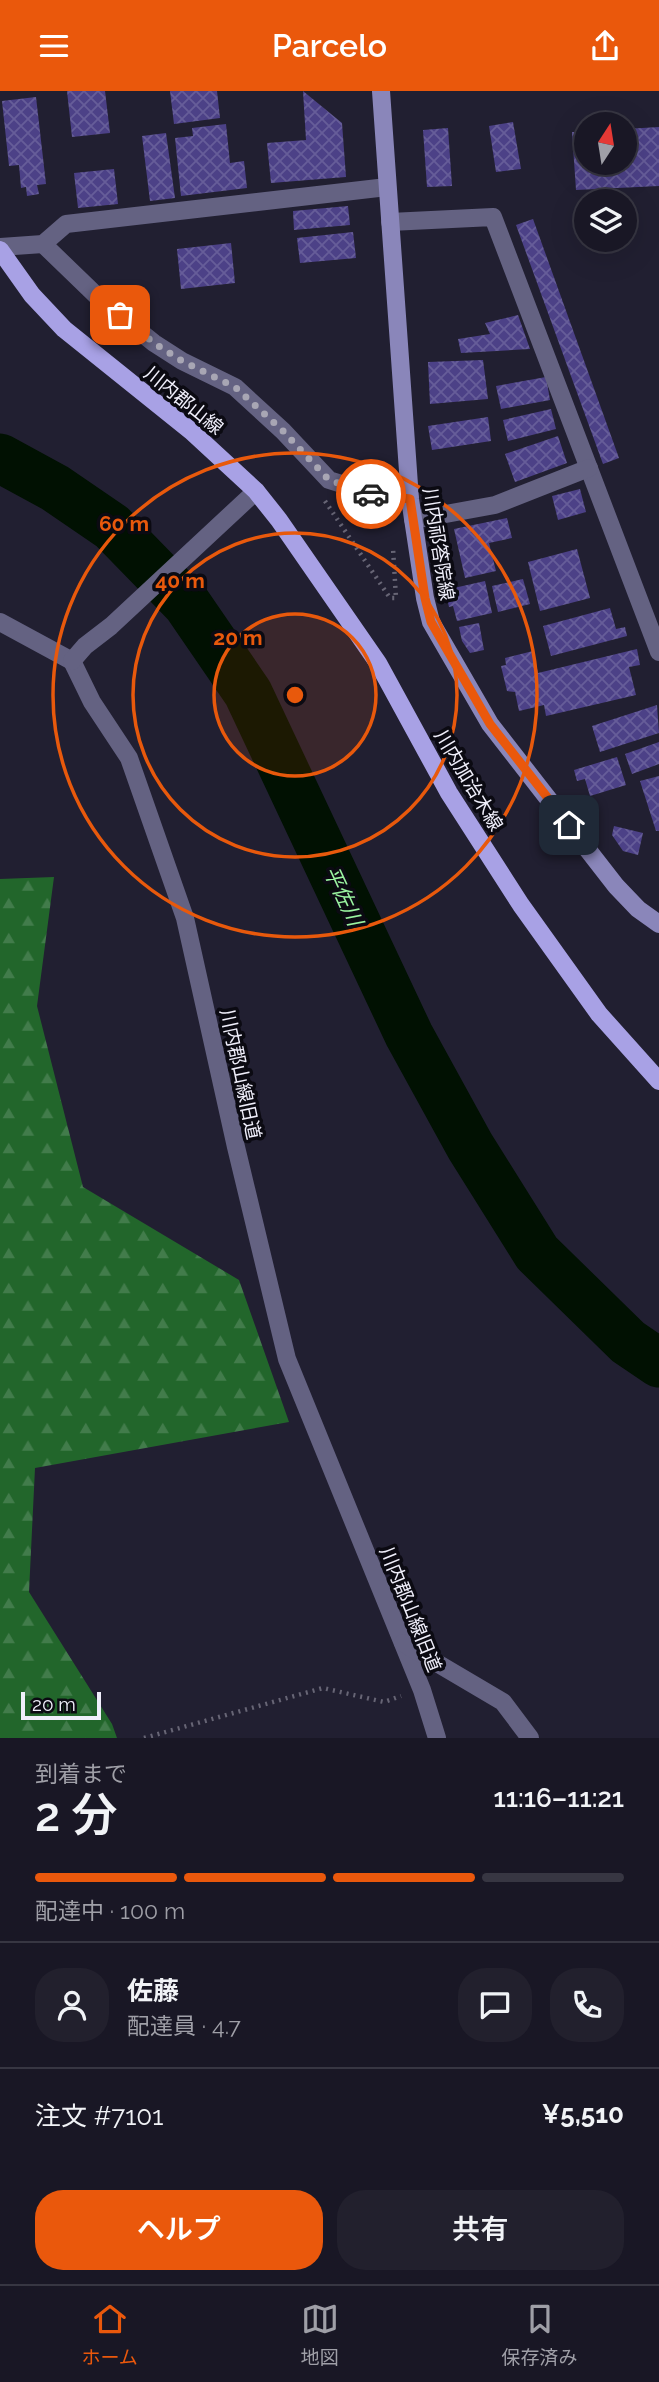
<!DOCTYPE html>
<html lang="ja">
<head>
<meta charset="utf-8">
<style>
  body { margin:0; font-family:Raleway,"Noto Sans JP",sans-serif; background:#22202d; color:#f1f3f6; height:100vh; display:flex; flex-direction:column; font-size:26px; white-space:nowrap }
  * { box-sizing:border-box; margin:0 }
  p { font-size:23px; color:#9f9fa7 }
  .icon { flex:none; width:38px; height:38px; fill:none; stroke:currentColor; stroke-width:2; stroke-linecap:round; stroke-linejoin:round }
  .map { position:relative; height:1647px; overflow:hidden }
  .drawer { display:flex; flex-direction:column; background:#191725; flex:1 }
  .drawer>* { flex:none }
  .needle { width:46px; rotate:12deg }
  .tools { position:absolute; left:574px; top:21px; display:grid; gap:14px }
  .tools a { display:grid; place-items:center; width:63px; height:63px; border-radius:50%; background:#191725; box-shadow:0 7px 28px #0002,0 0 0 2px #373642; font-size:35px }
  .scale { position:absolute; left:21px; bottom:18px; width:80px; box-sizing:border-box; padding-left:7px; border:4px solid #f0effb; border-top:0; font-size:19px; line-height:24px; white-space:nowrap; color:#f0effb; -webkit-text-stroke:5px #0b0a12; paint-order:stroke }
  .pin { position:absolute; display:grid; place-items:center; width:60px; height:60px; color:#fff; margin:-30px; border-radius:14px; box-shadow:0 4px 10px #0006 }
  .courier { position:absolute; display:grid; place-items:center; width:70px; height:70px; margin:-35px; border:5px solid #ea580c; border-radius:50%; background:#fff; color:#222; box-shadow:0 2px 9px #0007 }
  .overview em { font-style:normal; font-weight:600 }
  .overview div { display:flex; flex-direction:column-reverse }
  .overview { display:flex; align-items:center; justify-content:space-between; height:119px; padding:0 35px }
  h1 { font-size:46px; font-weight:600; line-height:52px }
  .bar { display:grid; grid-template-columns:repeat(4,1fr); gap:10px 7px; align-content:center; height:84px; padding:0 35px }
  .bar i { height:9px; border-radius:5px; background:#373642 }
  .bar .current { background:#ea580c }
  .bar p { grid-column:span 4 }
  .line { display:flex; align-items:center; gap:18px; padding:0 35px; border-top:2px solid #373642 }
  .line div { flex:1 }
  .round { display:grid; place-items:center; flex:none; width:74px; height:74px; border-radius:28px; background:#22202d }
  .cta { display:flex; gap:14px; margin-top:auto; padding:14px 35px }
  .cta a { flex:1; height:80px; border-radius:28px; background:#ea580c; color:#fff; font-size:28px; font-weight:600; line-height:80px; text-align:center }
  .cta a+a { background:#22202d; color:#f1f3f6 }
  header { display:flex; justify-content:space-between; align-items:center; height:91px; padding:0 35px; background:#ea580c; color:#fff; font-size:32px; font-weight:600 }
  .menu { display:flex; justify-content:space-around; align-items:center; height:98px; border-top:2px solid #373642; background:#191725; font-size:19px; color:#9f9fa7 }
  .menu a { display:grid; justify-items:center; gap:4px }
  .menu .current { color:#ea580c }
  .map>svg:first-child { display:block }
  .forest { fill:url(#forest-firs) }
  .lines { fill:none; stroke-linecap:round; stroke-linejoin:round }
  .river { stroke:#011102; stroke-width:49 }
  .building { fill:url(#building-cross-hatch) }
  .path { stroke:#676575; stroke-width:4.5; stroke-dasharray:2 5; stroke-linecap:butt }
  .street { stroke:#646282; stroke-width:18 }
  .secondary { stroke:#8a86ba; stroke-width:18 }
  .primary { stroke:#a8a1e5; stroke-width:18 }
  .done { stroke:#a8a6b4; stroke-width:7; stroke-dasharray:0 12.6 }
  .route { stroke:#ea580c; stroke-width:9 }
  .ring { fill:none; stroke:#e8590c; stroke-width:3.5 }
  .labels { text-anchor:middle; stroke-width:7; stroke-linejoin:round; paint-order:stroke }
  .street-label { font-size:19px; fill:#f0effb; stroke:#0b0a12 }
  .water-label { font-size:21px; font-style:italic; fill:#9bf5a1; stroke:#0b0a12 }
  .centre { fill:#e8590c; stroke:#0b0a12; stroke-width:3.5 }
  .ring-label { font-size:21px; text-anchor:middle; font-weight:bold; fill:#e8590c; stroke:#0b0a12; stroke-width:7; stroke-linejoin:round; paint-order:stroke }
</style>
</head>
<body>
<header><svg class="icon" aria-label="menu" viewBox="0 0 24 24"><path d="M4 6h16M4 12h16M4 18h16"/></svg>Parcelo<svg class="icon" aria-label="share" viewBox="0 0 24 24"><path d="M12 15V3M7 8l5-5 5 5M5 13v7h14v-7"/></svg></header>
<div class="map">
<svg width="659" height="1647" viewBox="0 0 659 1647">
  <defs>
    <pattern id="forest-firs" width="22" height="20" patternUnits="userSpaceOnUse" patternTransform="scale(1.75)"><rect width="22" height="20" fill="#22662b"/><path d="M5 1l3.5 6h-7zM16 11l3.5 6h-7z" fill="#427c4b"/></pattern>
    <pattern id="building-cross-hatch" width="8" height="8" patternUnits="userSpaceOnUse" patternTransform="scale(1.75)"><rect width="8" height="8" fill="#4c4187"/><path d="M0 0l8 8M0 8l8-8" fill="none" stroke="#665d99"/></pattern>
  </defs>
  <rect width="100%" height="100%" fill="#211f31"/>
  <polygon class="forest" points="54,786 37,915 83,1096 239,1189 289,1331 35,1377 29,1501 112,1633 117,1647 0,1647 0,788"/>
  <g class="lines">
    <polyline class="river" points="0,367 55,397 112,436 187,513 248,602 409,944 470,1055 537,1162 628,1251 659,1272"/>
  </g>
  <g class="building">
    <polygon points="67,0 105,0 110,42 72,46"/>
    <polygon points="170,0 217,0 220,27 174,33"/>
    <polygon points="303,0 342,32 346,86 271,92 267,52 306,49"/>
    <polygon points="36,6 46,93 37,94 39,103 27,105 26,96 21,97 19,74 9,75 2,10"/>
    <polygon points="513,31 521,78 496,81 489,35"/>
    <polygon points="226,33 230,72 244,70 247,97 181,105 175,47 193,45 192,37"/>
    <polygon points="659,36 659,95 576,99 572,41 586,41 586,72 625,72 625,38"/>
    <polygon points="448,37 452,95 427,96 423,39"/>
    <polygon points="166,42 175,107 150,110 142,45"/>
    <polygon points="114,78 118,113 78,117 74,82"/>
    <polygon points="348,115 350,134 294,139 293,120"/>
    <polygon points="533,128 619,367 603,373 516,134"/>
    <polygon points="353,141 356,167 300,172 297,147"/>
    <polygon points="231,152 235,192 181,198 177,158"/>
    <polygon points="518,224 530,258 461,262 458,248 490,243 485,232"/>
    <polygon points="483,269 488,308 430,313 428,271"/>
    <polygon points="546,286 550,309 501,318 496,295"/>
    <polygon points="551,318 556,338 508,350 503,329"/>
    <polygon points="488,326 491,350 432,359 428,335"/>
    <polygon points="558,345 567,372 515,391 505,363"/>
    <polygon points="580,398 586,421 558,429 552,405"/>
    <polygon points="507,427 512,447 489,452 496,480 465,487 454,438"/>
    <polygon points="577,458 590,507 540,520 528,471"/>
    <polygon points="523,488 530,513 498,521 492,495"/>
    <polygon points="485,490 492,522 457,530 453,515 449,516 445,499"/>
    <polygon points="610,517 616,538 625,536 627,545 551,565 543,535"/>
    <polygon points="479,532 484,559 470,562 462,550 459,536"/>
    <polygon points="637,558 640,574 629,576 636,604 546,625 544,614 519,620 515,601 507,600 501,575 506,574 505,567 533,560 538,582"/>
    <polygon points="657,614 659,642 600,661 592,635"/>
    <polygon points="659,651 659,673 632,683 625,663"/>
    <polygon points="617,666 626,694 590,705 585,688 577,690 574,679"/>
    <polygon points="659,685 659,740 656,740 640,690"/>
    <polygon points="614,735 643,742 638,764 623,760 612,744"/>
  </g>
  <g class="lines">
    <g class="path">
      <polyline points="325,410 390,507 396,507 393,457"/>
      <polyline points="144,1647 323,1597 384,1611 401,1605"/>
    </g>
    <g class="street">
      <polyline points="390,131 493,126 659,561"/>
      <polyline points="43,153 102,210 154,252 182,270 235,296 283,340 329,389 383,406 410,408"/>
      <polyline points="0,156 43,153 66,133 387,96"/>
      <polyline points="413,429 495,414 589,377"/>
      <polyline points="0,531 72,570"/>
      <polyline points="72,570 92,611 129,667 185,827 236,1056 287,1268 422,1599 437,1647"/>
      <polyline points="72,570 85,555 111,535 256,400"/>
      <polyline points="403,1552 503,1611 530,1647"/>
    </g>
    <polyline class="secondary" points="381,0 410,408 425,507 431,531 490,633 616,795 638,818 659,833"/>
    <polyline class="primary" points="0,159 32,204 64,238 191,340 256,400 279,429 378,572 449,702 521,814 599,923 659,990"/>
  </g>
  <g class="lines">
    <polyline class="done" points="120,224 154,252 182,270 235,296 283,340 329,389 371,403"/>
    <polyline class="route" points="371,403 410,408 425,507 431,531 490,633 569,734"/>
  </g>
  <circle cx="295" cy="604" r="81" fill="#e8590c" fill-opacity=".12"/>
  <g class="ring">
    <circle cx="295" cy="604" r="81"/>
    <circle cx="295" cy="604" r="162"/>
    <circle cx="295" cy="604" r="242"/>
  </g>
  <g class="labels">
    <g class="street-label">
      <text transform="translate(184 309) rotate(39)" y="7">川内郡山線</text>
      <text transform="translate(439 453) rotate(81)" y="7">川内祁答院線</text>
      <text transform="translate(469 689) rotate(59)" y="7">川内加治木線</text>
      <text transform="translate(241 983) rotate(78)" y="7">川内郡山線旧道</text>
      <text transform="translate(411 1518) rotate(68)" y="7">川内郡山線旧道</text>
    </g>
    <g class="water-label">
      <text transform="translate(343 805) rotate(65)" y="7">平佐川</text>
    </g>
  </g>
  <circle cx="295" cy="604" r="10" class="centre"/>
  <g class="ring-label">
    <text x="124" y="440">60 m</text>
    <text x="180" y="497">40 m</text>
    <text x="238" y="554">20 m</text>
  </g>
</svg>
<div class="tools">
<a><svg class="needle" viewBox="-14 -14 28 28"><path d="M0-13l5 13h-10z" fill="#e53935"/><path d="M0 13l5-13h-10z" fill="#9f9fa7"/></svg></a>
<a><svg class="icon" aria-label="layers" viewBox="0 0 24 24"><path d="M12 4l9 5-9 5-9-5zM3 14l9 5 9-5"/></svg></a>
</div>
<div class="scale">20 m</div>
<div class="pin" style="left:120px;top:224px;background:#ea580c"><svg class="icon" aria-label="bag" viewBox="0 0 24 24"><path d="M5 8h14l-1 12H6zM9 8a3 3 0 0 1 6 0"/></svg></div>
<div class="pin" style="left:569px;top:734px;background:#1f2937"><svg class="icon" aria-label="home" viewBox="0 0 24 24"><path d="M3 11l9-7 9 7M6 9v11h12V9"/></svg></div>
<div class="courier" style="left:371px;top:403px"><svg class="icon" aria-label="car" viewBox="0 0 24 24"><path d="M5 17H2v-5l4-1 3-4h7l3 4 3 1v5h-3M9 17h6M6 11h13"/><circle cx="7" cy="17" r="2"/><circle cx="17" cy="17" r="2"/></svg></div>
</div>
<section class="drawer">
<div class="overview"><div><h1>2 分</h1><p>到着まで</p></div><em>11:16–11:21</em></div>
<div class="bar"><i class="current"></i><i class="current"></i><i class="current"></i><i></i><p>配達中 · 100 m</p></div>
<div class="line" style="height:126px"><a class="round"><svg class="icon" aria-label="person" viewBox="0 0 24 24"><circle cx="12" cy="8" r="4"/><path d="M4 21q1-7 8-7t8 7"/></svg></a><div><b>佐藤</b><p>配達員 · 4.7</p></div><a class="round"><svg class="icon" aria-label="chat" viewBox="0 0 24 24"><path d="M4 5h16v11H9l-5 4z"/></svg></a><a class="round"><svg class="icon" aria-label="phone" viewBox="0 0 24 24"><path d="M5 4h4l2 5-3 2q2 4 5 5l2-3 5 2v4C11 20 4 13 5 4z"/></svg></a></div>
<div class="line" style="height:91px"><div>注文 #7101</div><b>¥5,510</b></div>
<div class="cta"><a>ヘルプ</a><a>共有</a></div>
</section>
<nav class="menu">
<a class="current"><svg class="icon" aria-label="home" viewBox="0 0 24 24"><path d="M3 11l9-7 9 7M6 9v11h12V9"/></svg>ホーム</a>
<a><svg class="icon" aria-label="map" viewBox="0 0 24 24"><path d="M3 6l6-2 6 2 6-2v14l-6 2-6-2-6 2zM9 4v14M15 6v14"/></svg>地図</a>
<a><svg class="icon" aria-label="saved" viewBox="0 0 24 24"><path d="M7 4h10v16l-5-4-5 4z"/></svg>保存済み</a>
</nav>
</body>
</html>
